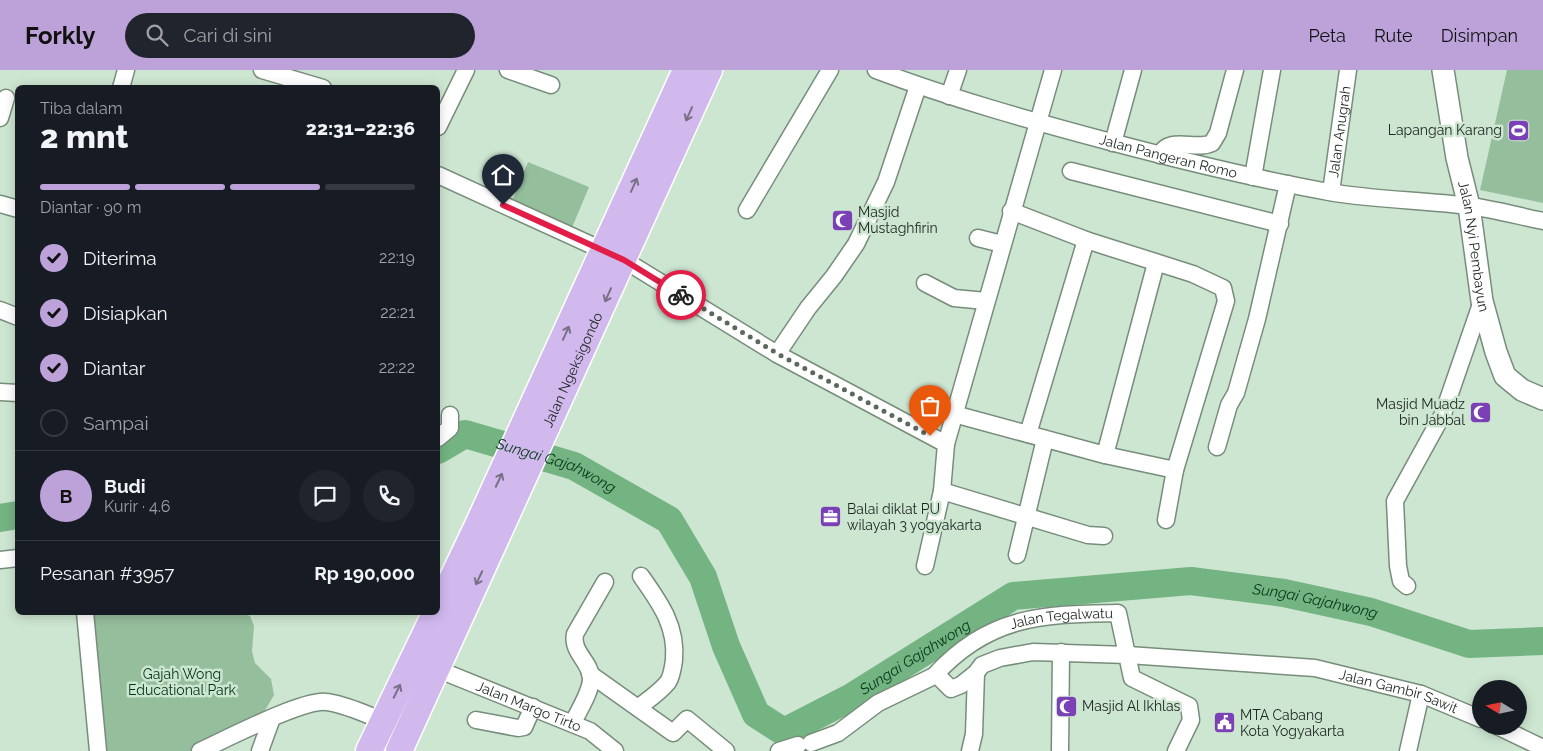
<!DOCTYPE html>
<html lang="id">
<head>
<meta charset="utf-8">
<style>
  body { margin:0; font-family:Raleway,sans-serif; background:#20242c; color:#f1f3f6; height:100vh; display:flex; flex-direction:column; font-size:19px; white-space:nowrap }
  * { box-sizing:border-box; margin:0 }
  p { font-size:16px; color:#9ea1a6 }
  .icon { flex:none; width:28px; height:28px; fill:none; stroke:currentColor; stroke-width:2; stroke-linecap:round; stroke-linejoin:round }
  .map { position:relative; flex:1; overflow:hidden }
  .drawer { position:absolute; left:15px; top:15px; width:425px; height:530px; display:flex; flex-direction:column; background:#171b24; border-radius:8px; box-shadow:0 2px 12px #0003 }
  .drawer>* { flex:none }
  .needle { width:32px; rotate:280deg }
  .buttons { position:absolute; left:1472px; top:610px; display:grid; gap:10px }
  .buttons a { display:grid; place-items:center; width:55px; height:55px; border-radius:50%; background:#171b24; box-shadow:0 2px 12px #0003; font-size:25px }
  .pin { position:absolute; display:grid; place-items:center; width:42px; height:42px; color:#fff; margin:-51px -21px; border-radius:50% 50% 50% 0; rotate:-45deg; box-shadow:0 0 5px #0007 }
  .pin .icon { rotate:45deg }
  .courier { position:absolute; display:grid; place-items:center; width:50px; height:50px; margin:-25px; border:4px solid #e11d48; border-radius:50%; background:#fff; color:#222; box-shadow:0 1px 6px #0007 }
  .head em { font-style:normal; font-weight:800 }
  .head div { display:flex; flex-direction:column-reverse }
  .head { display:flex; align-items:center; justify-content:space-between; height:85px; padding:0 25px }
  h1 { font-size:32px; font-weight:800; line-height:38px }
  .bar { display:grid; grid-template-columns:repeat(4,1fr); gap:8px 5px; align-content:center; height:60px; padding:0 25px }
  .bar i { height:6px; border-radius:4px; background:#363941 }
  .bar .current { background:#bca2d9 }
  .bar p { grid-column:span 4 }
  .line { display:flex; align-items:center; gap:12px; padding:0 25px; border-top:1px solid #363941 }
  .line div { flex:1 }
  .round { display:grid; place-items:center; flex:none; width:52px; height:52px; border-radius:26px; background:#20242c }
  ol { padding:0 25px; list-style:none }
  li { display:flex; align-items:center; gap:15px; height:55px }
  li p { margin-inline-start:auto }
  li .icon { padding:5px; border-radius:50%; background:#bca2d9; color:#111; stroke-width:4 }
  li:last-child { color:#9ea1a6 }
  li i { width:28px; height:28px; border:2px solid #363941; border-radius:50% }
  header { display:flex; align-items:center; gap:30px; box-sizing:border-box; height:70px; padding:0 25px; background:#bca2d9; color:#111 }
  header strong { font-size:24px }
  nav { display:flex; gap:28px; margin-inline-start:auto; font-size:18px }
  .search { width:350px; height:45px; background:#20242c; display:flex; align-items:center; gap:12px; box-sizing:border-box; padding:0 18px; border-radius:28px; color:#9ea1a6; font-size:19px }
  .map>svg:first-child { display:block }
  .green { fill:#95be9c }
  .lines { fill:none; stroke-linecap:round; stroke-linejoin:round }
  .river { stroke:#74b482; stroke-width:28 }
  .minor-casing { stroke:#778d7b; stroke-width:19 }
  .tertiary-casing { stroke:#778d7b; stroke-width:24 }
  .primary-casing { stroke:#fff; stroke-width:29 }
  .minor { stroke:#fff; stroke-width:16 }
  .tertiary { stroke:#fff; stroke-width:21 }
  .primary { stroke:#d1b9ee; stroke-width:26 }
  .oneway { stroke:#777086 }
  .done { stroke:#5b695d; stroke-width:5; stroke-dasharray:0 9 }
  .route { stroke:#e11d48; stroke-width:6 }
  .labels { text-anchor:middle; stroke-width:5; stroke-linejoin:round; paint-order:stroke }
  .poi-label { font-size:14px; fill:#1d261f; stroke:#cde6d1; text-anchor:start }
  .street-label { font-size:14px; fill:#1d261f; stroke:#cde6d1 }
  .park-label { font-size:14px; fill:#013414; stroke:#cde6d1 }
  .water-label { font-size:15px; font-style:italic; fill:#053817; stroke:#cde6d1 }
</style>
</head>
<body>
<header>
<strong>Forkly</strong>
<div class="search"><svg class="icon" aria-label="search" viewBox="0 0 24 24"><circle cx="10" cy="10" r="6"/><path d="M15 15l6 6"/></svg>Cari di sini</div>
<nav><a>Peta</a><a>Rute</a><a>Disimpan</a></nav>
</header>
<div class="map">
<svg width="1543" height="681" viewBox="0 0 1543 681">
  <rect width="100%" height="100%" fill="#cde6d1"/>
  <g class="green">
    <polygon points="1507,0 1543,0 1543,133 1480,120"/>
    <polygon points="528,92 589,117 571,160 511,134"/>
    <polygon points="239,542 250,546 254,556 252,581 255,593 271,609 274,625 257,654 196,681 101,681 89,543"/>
  </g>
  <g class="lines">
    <g class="river">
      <path id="s1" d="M438,380L465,364L574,396L669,450L703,507L726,576L756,644L784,662L850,628L1013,526L1191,511L1284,523L1371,542L1469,574L1543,571"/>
      <polyline points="0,448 18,445"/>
    </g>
    <defs>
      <g id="minor">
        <polyline points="262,0 323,18"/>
        <polyline points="508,0 551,15"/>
        <path id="s2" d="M876,0C953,29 1032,51 1111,72C1183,91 1256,109 1329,122C1376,130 1422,130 1469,136C1494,139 1518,146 1543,151"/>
        <polyline points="121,18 126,0"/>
        <polyline points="949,26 958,0"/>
        <polyline points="0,48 6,28"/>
        <polyline points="438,57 466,0"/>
        <polyline points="1113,73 1133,0"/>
        <path d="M1160,85C1169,65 1196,81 1212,73L1218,63L1235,0"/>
        <polyline points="1071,101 1280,154"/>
        <polyline points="438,105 624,190 777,284 946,374"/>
        <polyline points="1253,107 1272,0"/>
        <path id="s3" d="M1331,122L1348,0"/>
        <polyline points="0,134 18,139"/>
        <polyline points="747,140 830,0"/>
        <polyline points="1011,141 1086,170 1193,204 1223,218 1226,231 1175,400 1166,450"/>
        <polyline points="978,168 1002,174"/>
        <polyline points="925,213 954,228 986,231"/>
        <polyline points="0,240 18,247"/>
        <polyline points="777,284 808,238 834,206 856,174 886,112 918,16"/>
        <polyline points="0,322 18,323"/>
        <polyline points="954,344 1105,385 1175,400"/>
        <polyline points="1028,364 1086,170"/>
        <polyline points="438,368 450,358 450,345"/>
        <polyline points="1217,377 1229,335 1236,323 1257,249 1288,114"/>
        <polyline points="1105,385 1156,193"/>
        <polyline points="942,421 1088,465 1104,466"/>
        <polyline points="1017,485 1045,369"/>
        <polyline points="0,490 18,488"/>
        <polyline points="925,496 942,421 946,374 1053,0"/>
        <polyline points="1407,516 1401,511 1398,496 1395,431 1443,344 1482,231"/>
        <polyline points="85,542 98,681"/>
        <path id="s4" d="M437,599L590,661L615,681"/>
        <path id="s5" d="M976,603L982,595L1000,588L1033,582L1128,585L1315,598L1421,624L1481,649"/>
        <polyline points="590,604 673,663 687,649 726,681"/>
        <path id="s6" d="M934,606C988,546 1042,544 1118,543L1132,608L1189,636L1191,650L1176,681"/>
        <path d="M639,637C648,630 660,622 668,612C672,606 673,597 674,590C677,556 660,533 641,506"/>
        <polyline points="476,650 518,658 524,657 533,637"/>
        <path d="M573,653C578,641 590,624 591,610C592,592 571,583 575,564L605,512"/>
        <polyline points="1497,656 1543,678"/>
        <polyline points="811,673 838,663 878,633 934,606 938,606 951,619 961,615 976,603 974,664 970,681"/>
        <path d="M200,681C224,670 303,629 326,632C341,633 377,648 392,655"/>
        <polyline points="260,681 272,648"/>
        <polyline points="779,681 798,675"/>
        <polyline points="1060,681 1061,582"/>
        <polyline points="1408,681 1421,624"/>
      </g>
      <g id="tertiary">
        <path id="s7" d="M1443,0L1457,88L1469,136L1482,231L1496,282L1505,306L1522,320L1543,329"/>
      </g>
      <g id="primary">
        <polyline points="438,539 478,455 686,0"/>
        <polyline points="369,681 436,542"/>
        <path id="s8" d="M399,681L709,0"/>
      </g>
    </defs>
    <use href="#minor" class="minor-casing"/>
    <use href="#tertiary" class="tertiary-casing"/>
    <use href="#primary" class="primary-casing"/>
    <use href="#minor" class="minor"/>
    <use href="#tertiary" class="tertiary"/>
    <use href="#primary" class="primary"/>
  </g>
  <defs><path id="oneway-shaft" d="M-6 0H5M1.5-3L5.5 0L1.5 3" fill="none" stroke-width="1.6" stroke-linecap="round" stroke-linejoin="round" transform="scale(1.25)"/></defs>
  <g class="oneway">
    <use href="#oneway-shaft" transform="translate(689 44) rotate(114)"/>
    <use href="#oneway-shaft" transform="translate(634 115) rotate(-66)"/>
    <use href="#oneway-shaft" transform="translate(608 225) rotate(114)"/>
    <use href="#oneway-shaft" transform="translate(566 263) rotate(-66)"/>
    <use href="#oneway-shaft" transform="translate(499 410) rotate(-65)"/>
    <use href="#oneway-shaft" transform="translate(479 508) rotate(115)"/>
    <use href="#oneway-shaft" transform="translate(397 621) rotate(-64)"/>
  </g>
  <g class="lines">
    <polyline class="done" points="681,225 778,284 930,366"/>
    <polyline class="route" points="503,135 624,190 681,225"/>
  </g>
  <defs>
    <symbol id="stadium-square" viewBox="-11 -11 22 22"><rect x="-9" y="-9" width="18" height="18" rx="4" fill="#7c40b6" stroke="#cde6d1"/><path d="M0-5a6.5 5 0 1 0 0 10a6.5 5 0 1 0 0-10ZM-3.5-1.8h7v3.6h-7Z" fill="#fff"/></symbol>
    <symbol id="mosque-square" viewBox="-11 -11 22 22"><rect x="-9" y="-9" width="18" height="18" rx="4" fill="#7c40b6" stroke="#cde6d1"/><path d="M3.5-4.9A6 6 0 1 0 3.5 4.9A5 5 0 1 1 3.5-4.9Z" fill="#fff"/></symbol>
    <symbol id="office-square" viewBox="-11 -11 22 22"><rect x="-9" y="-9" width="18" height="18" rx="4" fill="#7c40b6" stroke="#cde6d1"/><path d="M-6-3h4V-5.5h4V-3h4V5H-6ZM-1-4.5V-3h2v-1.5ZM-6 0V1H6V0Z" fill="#fff"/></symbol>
    <symbol id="civic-square" viewBox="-11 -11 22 22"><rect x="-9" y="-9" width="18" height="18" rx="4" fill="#7c40b6" stroke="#cde6d1"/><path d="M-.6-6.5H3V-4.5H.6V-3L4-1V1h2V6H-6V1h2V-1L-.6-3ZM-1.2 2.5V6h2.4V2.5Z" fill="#fff"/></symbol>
  </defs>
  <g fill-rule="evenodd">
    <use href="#stadium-square" x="1506" y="48" width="25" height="25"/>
    <use href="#mosque-square" x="830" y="138" width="25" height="25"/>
    <use href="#mosque-square" x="1468" y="330" width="25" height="25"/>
    <use href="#office-square" x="818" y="434" width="25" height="25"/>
    <use href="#mosque-square" x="1054" y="624" width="25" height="25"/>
    <use href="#civic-square" x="1212" y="640" width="25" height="25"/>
  </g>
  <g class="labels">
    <g class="poi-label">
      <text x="1502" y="65" text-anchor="end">Lapangan Karang</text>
      <text x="858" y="147">Masjid<tspan x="858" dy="16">Mustaghfirin</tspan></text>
      <text x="1465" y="339" text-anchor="end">Masjid Muadz<tspan x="1465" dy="16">bin Jabbal</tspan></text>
      <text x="847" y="444">Balai diklat PU<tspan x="847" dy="16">wilayah 3 yogyakarta</tspan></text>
      <text x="1082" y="641">Masjid Al Ikhlas</text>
      <text x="1240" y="650">MTA Cabang<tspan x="1240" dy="16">Kota Yogyakarta</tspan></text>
    </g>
    <g class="street-label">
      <text dy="5" stroke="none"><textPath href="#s3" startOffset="61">Jalan Anugrah</textPath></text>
      <text dy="5" stroke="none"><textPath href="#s2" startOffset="305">Jalan Pangeran Romo</textPath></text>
      <text dy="5" stroke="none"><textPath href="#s7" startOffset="179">Jalan Nyi Pembayun</textPath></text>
      <text dy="5" stroke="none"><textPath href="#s8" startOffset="419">Jalan Ngeksigondo</textPath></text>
      <text dy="5" stroke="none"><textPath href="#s6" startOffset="145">Jalan Tegalwatu</textPath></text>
      <text dy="5" stroke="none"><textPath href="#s5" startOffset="432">Jalan Gambir Sawit</textPath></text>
      <text dy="5" stroke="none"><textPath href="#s4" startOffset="99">Jalan Margo Tirto</textPath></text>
    </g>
    <g class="park-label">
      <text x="182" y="609">Gajah Wong<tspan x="182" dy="16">Educational Park</tspan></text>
    </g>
    <g class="water-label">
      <text dy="5" stroke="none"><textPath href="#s1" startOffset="128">Sungai Gajahwong</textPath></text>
      <text dy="5" stroke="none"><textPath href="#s1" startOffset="1072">Sungai Gajahwong</textPath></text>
      <text dy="5" stroke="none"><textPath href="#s1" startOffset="652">Sungai Gajahwong</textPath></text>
    </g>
  </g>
</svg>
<div class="buttons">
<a><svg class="needle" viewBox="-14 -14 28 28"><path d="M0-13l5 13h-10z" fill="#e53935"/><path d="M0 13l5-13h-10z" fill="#9ea1a6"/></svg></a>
</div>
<div class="pin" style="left:930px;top:366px;background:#ea580c"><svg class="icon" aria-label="bag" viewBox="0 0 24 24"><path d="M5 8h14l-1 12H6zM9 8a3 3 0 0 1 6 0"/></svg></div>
<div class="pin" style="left:503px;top:135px;background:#1f2937"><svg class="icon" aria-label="home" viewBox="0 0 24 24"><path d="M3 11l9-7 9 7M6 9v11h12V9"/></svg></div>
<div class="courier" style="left:681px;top:225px"><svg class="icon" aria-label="bike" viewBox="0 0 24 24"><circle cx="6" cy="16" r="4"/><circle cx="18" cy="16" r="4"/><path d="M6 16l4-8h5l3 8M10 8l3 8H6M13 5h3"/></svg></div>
<section class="drawer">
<div class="head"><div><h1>2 mnt</h1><p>Tiba dalam</p></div><em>22:31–22:36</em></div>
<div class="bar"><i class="current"></i><i class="current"></i><i class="current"></i><i></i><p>Diantar · 90 m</p></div>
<ol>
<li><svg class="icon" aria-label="check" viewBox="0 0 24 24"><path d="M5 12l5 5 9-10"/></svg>Diterima<p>22:19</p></li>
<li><svg class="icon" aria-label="check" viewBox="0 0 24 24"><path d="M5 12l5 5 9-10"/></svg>Disiapkan<p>22:21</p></li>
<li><svg class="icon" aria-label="check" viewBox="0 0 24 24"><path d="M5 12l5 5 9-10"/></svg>Diantar<p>22:22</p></li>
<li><i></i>Sampai</li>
</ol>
<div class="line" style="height:90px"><b class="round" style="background:#bca2d9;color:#111">B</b><div><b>Budi</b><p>Kurir · 4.6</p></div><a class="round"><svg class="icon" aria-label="chat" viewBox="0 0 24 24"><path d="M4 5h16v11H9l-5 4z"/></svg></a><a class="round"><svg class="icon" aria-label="phone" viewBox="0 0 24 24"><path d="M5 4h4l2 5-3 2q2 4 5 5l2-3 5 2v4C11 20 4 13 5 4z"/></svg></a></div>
<div class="line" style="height:65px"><div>Pesanan #3957</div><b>Rp 190,000</b></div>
</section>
</div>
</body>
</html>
